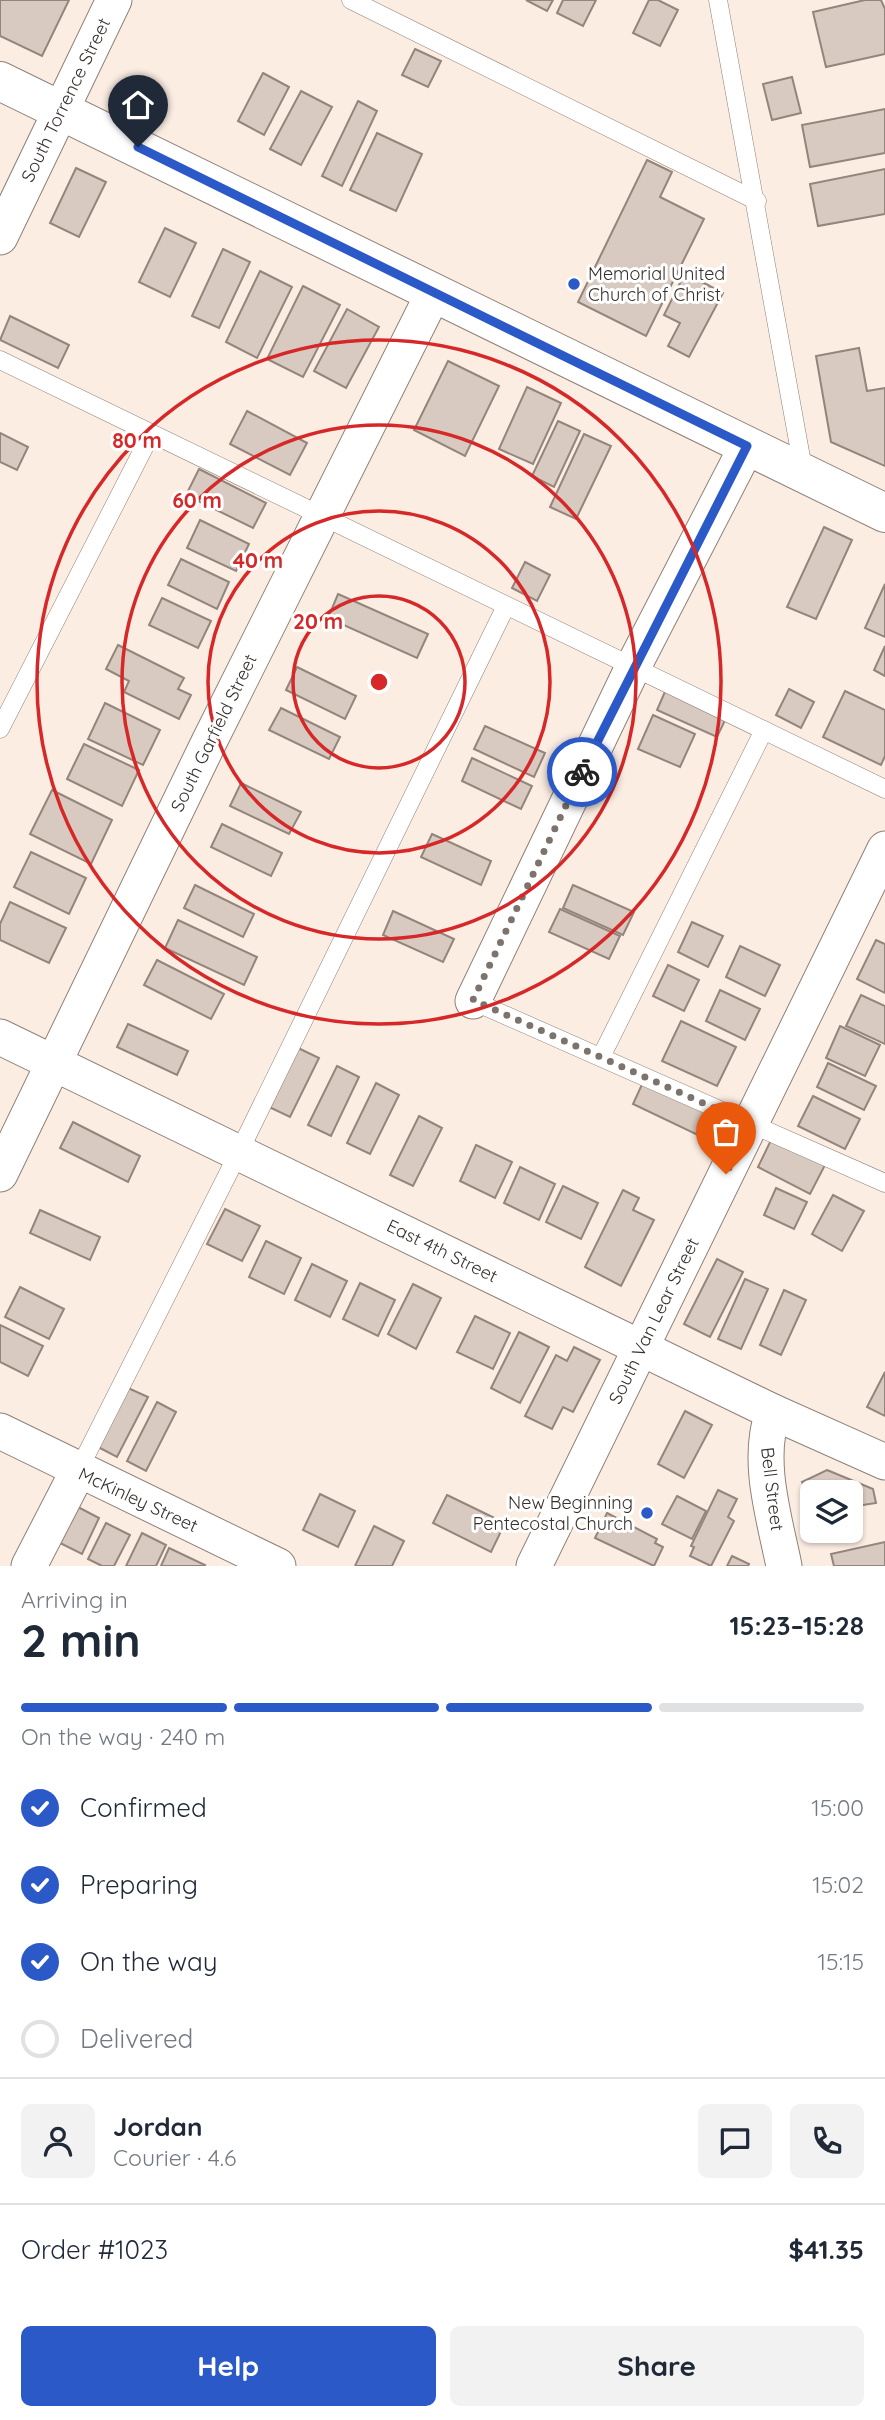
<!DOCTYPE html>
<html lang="en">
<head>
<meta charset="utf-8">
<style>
  body { margin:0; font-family:Quicksand,sans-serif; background:#f2f2f3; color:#1f2937; height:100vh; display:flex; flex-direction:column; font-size:26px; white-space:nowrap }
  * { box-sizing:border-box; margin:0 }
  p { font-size:23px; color:#747a83 }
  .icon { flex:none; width:38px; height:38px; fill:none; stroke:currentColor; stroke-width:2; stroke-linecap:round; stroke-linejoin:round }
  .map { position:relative; height:1566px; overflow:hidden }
  .side { display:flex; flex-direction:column; background:#fff; flex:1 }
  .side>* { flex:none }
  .fabs { position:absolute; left:800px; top:1480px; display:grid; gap:14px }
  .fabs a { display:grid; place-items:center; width:63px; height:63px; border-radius:10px; background:#fff; box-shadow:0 2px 5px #0004; font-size:35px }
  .pin { position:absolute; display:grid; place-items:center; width:60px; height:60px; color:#fff; margin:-72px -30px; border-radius:50% 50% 50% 0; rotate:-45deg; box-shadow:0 0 7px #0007 }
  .pin .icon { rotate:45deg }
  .courier { position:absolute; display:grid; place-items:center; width:70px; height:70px; margin:-35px; border:5px solid #2b59c8; border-radius:50%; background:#fff; color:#222; box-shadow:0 2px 9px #0007 }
  .head em { font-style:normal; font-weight:800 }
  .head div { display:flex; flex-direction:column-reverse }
  .head { display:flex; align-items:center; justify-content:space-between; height:119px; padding:0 21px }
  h1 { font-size:46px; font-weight:800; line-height:52px }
  .bar { display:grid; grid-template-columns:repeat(4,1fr); gap:10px 7px; align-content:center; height:84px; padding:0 21px }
  .bar i { height:9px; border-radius:5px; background:#e0e1e3 }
  .bar .on { background:#2b59c8 }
  .bar p { grid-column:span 4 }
  .line { display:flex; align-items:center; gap:18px; padding:0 21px; border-top:2px solid #e0e1e3 }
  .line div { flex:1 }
  .round { display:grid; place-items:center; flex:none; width:74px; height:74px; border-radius:10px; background:#f2f2f3 }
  ol { padding:0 21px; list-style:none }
  li { display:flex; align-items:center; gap:21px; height:77px }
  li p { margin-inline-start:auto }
  li .icon { padding:7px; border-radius:50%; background:#2b59c8; color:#fff; stroke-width:4 }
  li:last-child { color:#747a83 }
  li i { width:38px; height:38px; border:4px solid #e0e1e3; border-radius:50% }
  .button { display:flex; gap:14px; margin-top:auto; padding:14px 21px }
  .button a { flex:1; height:80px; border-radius:10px; background:#2b59c8; color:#fff; font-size:28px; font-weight:800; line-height:80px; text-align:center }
  .button a+a { background:#f2f2f3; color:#1f2937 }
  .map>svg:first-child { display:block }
  .building { fill:#d9cac1; stroke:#93857c; stroke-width:2 }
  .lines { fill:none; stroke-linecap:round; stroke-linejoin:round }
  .lane-casing { stroke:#8f8178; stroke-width:19 }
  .street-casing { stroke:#8f8178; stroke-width:37 }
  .secondary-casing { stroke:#8f8178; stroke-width:40 }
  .lane { stroke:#fff; stroke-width:18 }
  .street { stroke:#fff; stroke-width:35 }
  .secondary { stroke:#fff; stroke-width:38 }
  .done { stroke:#7c736d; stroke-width:7; stroke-dasharray:0 12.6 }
  .route { stroke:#2b59c8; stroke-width:9 }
  .ring { fill:none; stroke:#d62828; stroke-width:3.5 }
  .poi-dot { fill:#2b59c8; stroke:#fff; stroke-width:2.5 }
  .labels { text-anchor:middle; stroke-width:6; stroke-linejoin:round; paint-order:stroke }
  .street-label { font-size:18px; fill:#37312e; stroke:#fff }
  .poi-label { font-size:18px; fill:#37312e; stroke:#fff; text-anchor:start }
  .centre { fill:#d62828; stroke:#fff; stroke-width:3.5 }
  .ring-label { font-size:21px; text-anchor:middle; font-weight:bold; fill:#d62828; stroke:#fff; stroke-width:6; stroke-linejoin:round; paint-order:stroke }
</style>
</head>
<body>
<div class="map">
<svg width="885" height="1566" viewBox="0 0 885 1566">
  <rect width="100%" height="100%" fill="#fcede3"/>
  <g class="building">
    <polygon points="0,0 69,0 42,56 0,36"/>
    <polygon points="526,0 553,0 547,11"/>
    <polygon points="563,0 596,0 583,26 557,13"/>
    <polygon points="649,0 658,0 678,10 660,46 633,33"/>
    <polygon points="865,0 881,0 885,9 885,54 826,67 813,12"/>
    <polygon points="415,49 441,61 428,87 402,75"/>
    <polygon points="263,73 289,87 264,135 238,121"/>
    <polygon points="792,77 801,113 772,120 763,84"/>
    <polygon points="301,91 332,107 301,165 270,149"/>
    <polygon points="358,101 377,111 342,186 322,176"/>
    <polygon points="885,109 885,153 810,167 802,125"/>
    <polygon points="377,133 422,154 396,211 350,190"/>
    <polygon points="647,160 672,172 660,197 704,219 646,336 578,302"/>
    <polygon points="76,168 106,182 79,237 50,223"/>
    <polygon points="885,169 885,214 818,226 810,184"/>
    <polygon points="165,228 196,243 170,297 139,282"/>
    <polygon points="223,249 250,262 219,328 192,316"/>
    <polygon points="260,271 292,287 257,358 226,342"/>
    <polygon points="685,273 723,293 689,357 668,346 680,323 664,315"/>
    <polygon points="303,286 340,305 303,377 267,359"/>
    <polygon points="347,309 379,327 346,388 314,371"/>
    <polygon points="10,316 69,345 58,368 0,340"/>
    <polygon points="859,348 867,391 885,388 885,466 831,442 816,356"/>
    <polygon points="448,361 499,386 465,456 414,430"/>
    <polygon points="527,387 561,403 533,464 499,449"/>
    <polygon points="247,411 307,443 290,475 230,444"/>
    <polygon points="558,421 580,431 554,487 532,476"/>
    <polygon points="0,433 28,447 17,470 0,462"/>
    <polygon points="584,434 611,446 576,519 550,507"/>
    <polygon points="199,469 266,503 253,528 186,495"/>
    <polygon points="200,520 249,544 236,571 187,548"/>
    <polygon points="824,527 852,540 816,619 787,607"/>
    <polygon points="181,559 229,582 217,609 168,585"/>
    <polygon points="525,562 550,575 537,601 512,588"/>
    <polygon points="885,584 885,637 865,628"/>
    <polygon points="338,594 428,634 417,658 328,618"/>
    <polygon points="162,598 211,621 198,648 149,625"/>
    <polygon points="118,645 184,678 178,689 191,695 179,719 124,692 129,681 106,669"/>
    <polygon points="885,646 885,676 874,670"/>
    <polygon points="297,667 356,696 345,719 286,690"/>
    <polygon points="667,687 728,714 717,737 657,710"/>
    <polygon points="789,689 814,702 801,728 776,715"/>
    <polygon points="845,691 885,710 885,756 881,765 823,737"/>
    <polygon points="105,703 160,730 143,765 88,739"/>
    <polygon points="281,708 340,737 329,759 269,730"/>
    <polygon points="653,715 695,734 680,767 638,749"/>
    <polygon points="485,726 545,753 534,777 474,749"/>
    <polygon points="84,744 139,770 122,806 67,779"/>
    <polygon points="472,758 532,786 521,809 462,781"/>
    <polygon points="241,783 301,812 289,834 230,806"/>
    <polygon points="52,790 112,820 91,864 30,834"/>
    <polygon points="222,824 282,853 271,876 211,847"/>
    <polygon points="432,834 491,861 481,885 421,857"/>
    <polygon points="31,852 86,878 69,914 14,887"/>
    <polygon points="195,885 254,914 243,937 184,908"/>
    <polygon points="573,885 634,912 623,935 563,908"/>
    <polygon points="10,902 66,928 49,963 0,940 0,924"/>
    <polygon points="560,909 620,936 609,959 549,932"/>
    <polygon points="393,911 454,939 443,962 383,935"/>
    <polygon points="178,920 257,957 244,985 165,948"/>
    <polygon points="692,922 723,936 708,967 678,952"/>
    <polygon points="876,940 885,944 885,993 857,979"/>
    <polygon points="740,946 780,965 765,996 726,977"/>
    <polygon points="157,960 224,994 211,1019 144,985"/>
    <polygon points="668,965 699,980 684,1011 653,996"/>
    <polygon points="720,990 760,1009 745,1040 706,1021"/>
    <polygon points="861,995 885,1006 885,1044 846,1026"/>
    <polygon points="681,1021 736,1047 717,1086 662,1061"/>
    <polygon points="128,1024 188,1051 177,1075 117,1047"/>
    <polygon points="840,1026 880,1045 865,1076 826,1058"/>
    <polygon points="296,1047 319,1058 290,1117 267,1106"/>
    <polygon points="828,1063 876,1086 864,1110 817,1087"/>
    <polygon points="337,1066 359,1077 331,1136 308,1125"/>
    <polygon points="644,1080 713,1113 702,1137 633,1104"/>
    <polygon points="376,1083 399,1095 370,1154 347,1143"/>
    <polygon points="813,1096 860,1119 845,1149 798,1126"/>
    <polygon points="419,1116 442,1128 413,1186 390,1175"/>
    <polygon points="73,1122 140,1156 128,1182 60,1148"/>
    <polygon points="772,1138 825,1165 810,1194 758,1167"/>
    <polygon points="476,1145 512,1162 495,1198 460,1181"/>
    <polygon points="520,1167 555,1184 539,1220 504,1203"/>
    <polygon points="563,1186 598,1203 581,1239 546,1222"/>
    <polygon points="776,1188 807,1202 794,1229 764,1215"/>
    <polygon points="623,1190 639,1198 633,1210 654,1220 621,1286 585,1267"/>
    <polygon points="833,1195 864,1211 842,1251 812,1234"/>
    <polygon points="225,1209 260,1226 242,1261 207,1244"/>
    <polygon points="40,1210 100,1237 90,1260 30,1233"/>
    <polygon points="266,1241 301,1258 284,1294 249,1277"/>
    <polygon points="717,1259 743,1272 710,1337 684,1324"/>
    <polygon points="312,1264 347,1281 330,1317 295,1300"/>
    <polygon points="745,1279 768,1289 741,1349 718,1339"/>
    <polygon points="360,1283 395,1300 378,1336 343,1319"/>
    <polygon points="413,1284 441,1298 416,1349 388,1334"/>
    <polygon points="20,1287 64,1309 49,1339 5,1317"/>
    <polygon points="784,1290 806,1300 781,1355 760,1345"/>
    <polygon points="475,1316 510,1333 493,1369 457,1352"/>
    <polygon points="0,1325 43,1346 28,1376 0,1362"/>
    <polygon points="519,1332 549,1347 520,1403 491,1388"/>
    <polygon points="574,1347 600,1360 573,1412 563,1407 552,1429 525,1416 556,1355 567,1361"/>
    <polygon points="885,1372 885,1416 867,1407"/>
    <polygon points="128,1388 148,1397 117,1457 98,1447"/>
    <polygon points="157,1402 176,1412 146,1471 127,1461"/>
    <polygon points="685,1411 712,1425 684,1478 658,1464"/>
    <polygon points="827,1470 873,1489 876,1503 850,1507 850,1493 812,1493 812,1502 802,1482"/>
    <polygon points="718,1490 737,1499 728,1517 734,1521 711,1566 690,1556 694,1547 691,1546"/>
    <polygon points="320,1494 355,1511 338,1547 303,1530"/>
    <polygon points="447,1495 505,1523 491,1552 433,1523"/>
    <polygon points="677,1496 706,1511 692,1539 662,1524"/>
    <polygon points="76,1506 99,1518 82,1554 58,1542"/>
    <polygon points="607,1513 657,1539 655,1543 663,1547 654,1566 595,1538"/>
    <polygon points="106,1523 130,1535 114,1566 102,1566 88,1559"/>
    <polygon points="374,1526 404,1541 392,1566 355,1566"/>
    <polygon points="142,1533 166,1545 156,1566 126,1566"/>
    <polygon points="885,1542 885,1566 834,1566 831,1554"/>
    <polygon points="169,1548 205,1565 204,1566 161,1566"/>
    <polygon points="732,1556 749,1564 748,1566 727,1566"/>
  </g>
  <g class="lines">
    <defs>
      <g id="lane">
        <polyline points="351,0 757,201"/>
        <polyline points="718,0 804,474"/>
        <polyline points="0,360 885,789"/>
        <polyline points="0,729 151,434"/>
        <polyline points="473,1001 885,1183"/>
        <polyline points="601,1057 764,730"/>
        <polyline points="78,1471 238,1154 506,606"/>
      </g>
      <g id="street">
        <polyline points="0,237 114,0"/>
        <polyline points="473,1001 633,667 747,446"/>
        <polyline points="0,1037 773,1412 885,1462"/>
        <polyline points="0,1174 209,742 433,294"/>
        <path d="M773,1412C756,1461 774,1516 784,1566"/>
        <polyline points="0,1431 278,1566"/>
        <polyline points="29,1566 78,1471"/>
        <polyline points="534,1566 885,849"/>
      </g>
      <polyline id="secondary" points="0,81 885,513"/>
    </defs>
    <use href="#lane" class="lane-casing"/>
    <use href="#street" class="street-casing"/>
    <use href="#secondary" class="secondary-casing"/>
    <use href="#lane" class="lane"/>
    <use href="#street" class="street"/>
    <use href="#secondary" class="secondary"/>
  </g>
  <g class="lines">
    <polyline class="done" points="582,772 473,1000 750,1124 726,1174"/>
    <polyline class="route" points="138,147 747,446 582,772"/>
  </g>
  <g class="ring">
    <circle cx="379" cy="682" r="86"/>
    <circle cx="379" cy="682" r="171"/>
    <circle cx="379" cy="682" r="257"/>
    <circle cx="379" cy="682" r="342"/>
  </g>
  <g class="poi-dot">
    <circle cx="574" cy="284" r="7"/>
    <circle cx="647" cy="1513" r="7"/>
  </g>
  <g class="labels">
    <g class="street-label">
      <text transform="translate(66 100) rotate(-64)" y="6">South Torrence Street</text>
      <text transform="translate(214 733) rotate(-64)" y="6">South Garfield Street</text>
      <text transform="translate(442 1251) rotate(26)" y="6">East 4th Street</text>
      <text transform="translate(654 1321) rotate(-64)" y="6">South Van Lear Street</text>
      <text transform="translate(772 1489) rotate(83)" y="6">Bell Street</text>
      <text transform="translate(138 1500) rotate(25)" y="6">McKinley Street</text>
    </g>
    <g class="poi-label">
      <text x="588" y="280">Memorial United<tspan x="588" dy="21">Church of Christ</tspan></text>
      <text x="633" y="1509" text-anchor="end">New Beginning<tspan x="633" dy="21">Pentecostal Church</tspan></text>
    </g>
  </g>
  <circle cx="379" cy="682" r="10" class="centre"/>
  <g class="ring-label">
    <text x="137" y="448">80 m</text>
    <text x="197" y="508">60 m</text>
    <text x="258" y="568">40 m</text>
    <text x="318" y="629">20 m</text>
  </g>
</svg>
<div class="fabs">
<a><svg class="icon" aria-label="layers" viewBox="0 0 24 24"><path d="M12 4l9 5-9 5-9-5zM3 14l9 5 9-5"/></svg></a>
</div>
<div class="pin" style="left:726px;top:1174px;background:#ea580c"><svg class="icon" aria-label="bag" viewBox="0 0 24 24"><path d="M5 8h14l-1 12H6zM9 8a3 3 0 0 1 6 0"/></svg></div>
<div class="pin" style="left:138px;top:147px;background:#1f2937"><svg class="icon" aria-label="home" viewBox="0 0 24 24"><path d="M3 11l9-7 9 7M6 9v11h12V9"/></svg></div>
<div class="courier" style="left:582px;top:772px"><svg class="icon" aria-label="bike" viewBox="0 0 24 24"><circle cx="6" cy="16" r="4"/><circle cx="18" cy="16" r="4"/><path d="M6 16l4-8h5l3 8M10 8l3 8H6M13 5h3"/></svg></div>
</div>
<section class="side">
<div class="head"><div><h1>2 min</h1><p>Arriving in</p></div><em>15:23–15:28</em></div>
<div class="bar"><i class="on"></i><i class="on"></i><i class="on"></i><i></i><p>On the way · 240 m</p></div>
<ol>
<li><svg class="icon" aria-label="check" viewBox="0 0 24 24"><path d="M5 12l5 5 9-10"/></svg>Confirmed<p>15:00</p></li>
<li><svg class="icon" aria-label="check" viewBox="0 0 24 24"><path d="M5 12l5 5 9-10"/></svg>Preparing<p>15:02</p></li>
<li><svg class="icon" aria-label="check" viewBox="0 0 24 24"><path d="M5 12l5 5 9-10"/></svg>On the way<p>15:15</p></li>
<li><i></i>Delivered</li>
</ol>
<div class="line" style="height:126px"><a class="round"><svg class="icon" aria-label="person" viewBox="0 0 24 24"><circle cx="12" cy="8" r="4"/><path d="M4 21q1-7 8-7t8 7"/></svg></a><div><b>Jordan</b><p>Courier · 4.6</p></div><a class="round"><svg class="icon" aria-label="chat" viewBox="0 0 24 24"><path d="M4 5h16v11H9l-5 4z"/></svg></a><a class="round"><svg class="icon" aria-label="phone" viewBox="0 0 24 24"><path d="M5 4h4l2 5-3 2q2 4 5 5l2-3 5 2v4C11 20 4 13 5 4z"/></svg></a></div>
<div class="line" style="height:91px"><div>Order #1023</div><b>$41.35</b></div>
<div class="button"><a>Help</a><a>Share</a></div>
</section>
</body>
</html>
